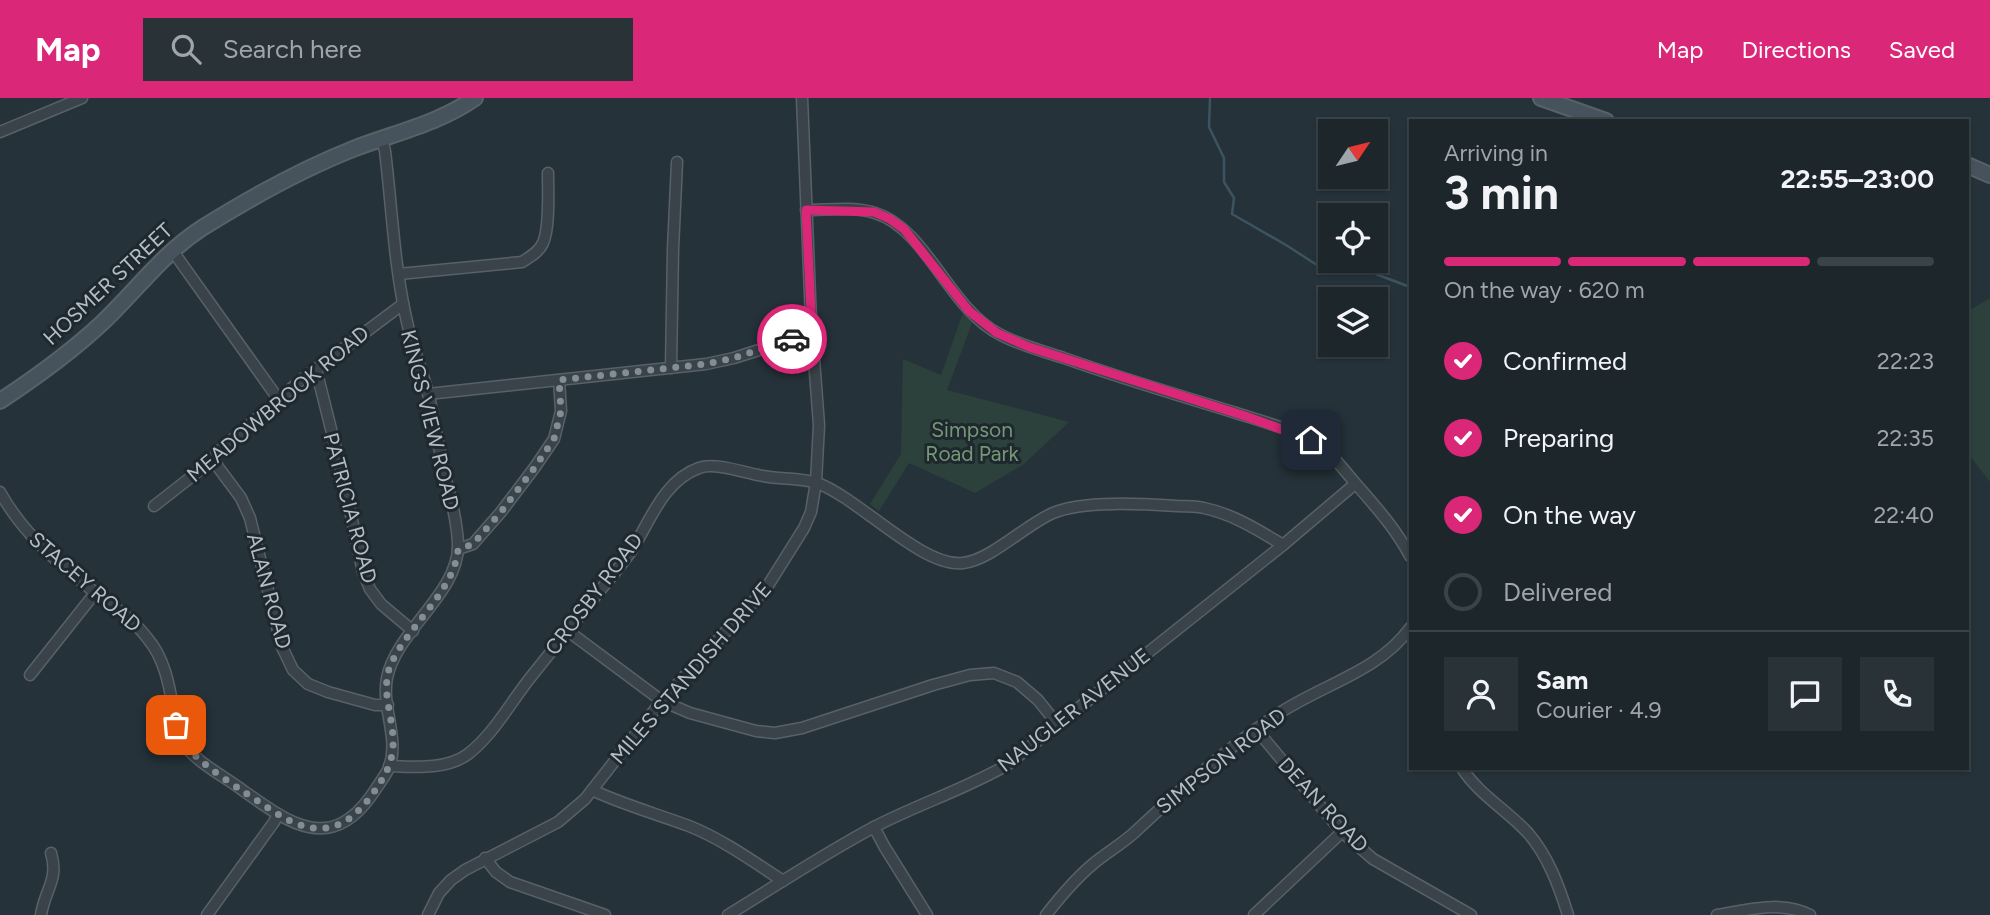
<!DOCTYPE html>
<html lang="en">
<head>
<meta charset="utf-8">
<style>
  body { margin:0; font-family:Figtree,sans-serif; background:#293237; color:#f1f3f6; height:100vh; display:flex; flex-direction:column; font-size:26px; white-space:nowrap }
  * { box-sizing:border-box; margin:0 }
  p { font-size:23px; color:#a0a5a9 }
  .icon { flex:none; width:38px; height:38px; fill:none; stroke:currentColor; stroke-width:2; stroke-linecap:round; stroke-linejoin:round }
  .map { position:relative; flex:1; overflow:hidden }
  .sheet { position:absolute; left:1409px; top:21px; width:560px; height:651px; display:flex; flex-direction:column; background:#1c262b; border-radius:0px; box-shadow:0 2px 5px #0004,0 0 0 2px #3a4347 }
  .sheet>* { flex:none }
  .needle { width:46px; rotate:55deg }
  .controls { position:absolute; left:1318px; top:21px; display:grid; gap:14px }
  .controls a { display:grid; place-items:center; width:70px; height:70px; border-radius:0px; background:#1c262b; box-shadow:0 2px 5px #0004,0 0 0 2px #3a4347; font-size:35px }
  .pin { position:absolute; display:grid; place-items:center; width:60px; height:60px; color:#fff; margin:-30px; border-radius:14px; box-shadow:0 4px 10px #0006 }
  .courier { position:absolute; display:grid; place-items:center; width:70px; height:70px; margin:-35px; border:5px solid #db2777; border-radius:50%; background:#fff; color:#222; box-shadow:0 2px 9px #0007 }
  .headline em { font-style:normal; font-weight:700 }
  .headline div { display:flex; flex-direction:column-reverse }
  .headline { display:flex; align-items:center; justify-content:space-between; height:119px; padding:0 35px }
  h1 { font-size:46px; font-weight:700; line-height:52px }
  .bar { display:grid; grid-template-columns:repeat(4,1fr); gap:10px 7px; align-content:center; height:84px; padding:0 35px }
  .bar i { height:9px; border-radius:5px; background:#3a4347 }
  .bar .selected { background:#db2777 }
  .bar p { grid-column:span 4 }
  .line { display:flex; align-items:center; gap:18px; padding:0 35px; border-top:2px solid #3a4347 }
  .line div { flex:1 }
  .round { display:grid; place-items:center; flex:none; width:74px; height:74px; border-radius:0px; background:#293237 }
  ol { padding:0 35px; list-style:none }
  li { display:flex; align-items:center; gap:21px; height:77px }
  li p { margin-inline-start:auto }
  li .icon { padding:7px; border-radius:50%; background:#db2777; color:#fff; stroke-width:4 }
  li:last-child { color:#a0a5a9 }
  li i { width:38px; height:38px; border:4px solid #3a4347; border-radius:50% }
  header { display:flex; align-items:center; gap:42px; box-sizing:border-box; height:98px; padding:0 35px; background:#db2777; color:#fff }
  header strong { font-size:33px }
  nav { display:flex; gap:38px; margin-inline-start:auto; font-size:24px }
  .search { width:490px; height:63px; background:#293237; display:flex; align-items:center; gap:18px; box-sizing:border-box; padding:0 24px; border-radius:0px; color:#a0a5a9; font-size:26px }
  .map>svg:first-child { display:block }
  .green { fill:#2d413c }
  .lines { fill:none; stroke-linecap:round; stroke-linejoin:round }
  .stream { stroke:#3d5360; stroke-width:2.5 }
  .street-casing { stroke:#576167; stroke-width:13 }
  .secondary-casing { stroke:#576167; stroke-width:18 }
  .street { stroke:#394349; stroke-width:10 }
  .secondary { stroke:#47535c; stroke-width:14 }
  .done { stroke:#828d94; stroke-width:7; stroke-dasharray:0 12.6 }
  .route { stroke:#db2777; stroke-width:9 }
  .labels { text-anchor:middle; stroke-width:6; stroke-linejoin:round; paint-order:stroke }
  .street-label { font-size:21px; fill:#b4bec5; stroke:#1e282e }
  .park-label { font-size:21px; fill:#759875; stroke:#1e282e }
</style>
</head>
<body>
<header>
<strong>Map</strong>
<div class="search"><svg class="icon" aria-label="search" viewBox="0 0 24 24"><circle cx="10" cy="10" r="6"/><path d="M15 15l6 6"/></svg>Search here</div>
<nav><a>Map</a><a>Directions</a><a>Saved</a></nav>
</header>
<div class="map">
<svg width="1990" height="817" viewBox="0 0 1990 817">
  <rect width="100%" height="100%" fill="#253239"/>
  <g class="green">
    <polygon points="1990,200 1990,384 1967,354 1967,214"/>
    <polygon points="963,215 972,225 947,292 1069,324 1024,366 975,395 909,365 879,413 870,406 901,356 903,261 941,277"/>
  </g>
  <g class="lines">
    <polyline class="stream" points="1210,0 1209,29 1224,60 1224,84 1234,100 1232,116 1286,147 1320,169 1344,164 1410,189"/>
    <defs>
      <g id="street">
        <polyline points="0,34 82,0"/>
        <path d="M806,112C828,112 854,108 875,115C927,131 948,209 999,236C1019,247 1042,253 1064,260C1120,280 1178,297 1236,315C1258,322 1291,331 1311,342C1330,352 1342,370 1356,386C1376,409 1396,431 1410,458"/>
        <polyline points="172,152 279,302"/>
        <path d="M399,176L522,164C530,159 539,154 543,145C550,129 548,93 548,75"/>
        <polyline points="671,270 673,151 677,64"/>
        <polyline points="316,271 343,379 363,474 370,491 381,506 413,533"/>
        <polyline points="428,296 706,266 734,260 812,235"/>
        <polyline points="214,361 215,365 241,400 250,420 282,549 293,572 308,586 328,594 375,607 388,607"/>
        <path d="M0,394C23,436 60,467 97,496C115,510 134,522 148,541C164,560 169,586 173,609C175,621 176,634 183,645C196,664 222,677 241,691C286,723 329,757 371,698C377,689 383,681 388,672C401,642 381,611 387,580C396,533 460,494 458,446C457,422 450,397 444,374C438,348 435,321 428,295C422,271 412,248 407,224C394,168 392,110 385,53L382,41"/>
        <polyline points="154,408 214,361 217,355 300,283 403,206"/>
        <polyline points="458,451 473,446 501,414 535,369 554,341 561,313 559,282"/>
        <polyline points="568,533 662,603 690,615 756,633 775,635 802,630 933,587 970,577 994,575 1017,584 1038,602 1058,627"/>
        <polyline points="30,577 95,495"/>
        <polyline points="1256,631 1342,734 1373,761 1471,817"/>
        <path d="M389,668C414,669 447,672 468,656C493,637 511,604 530,580C554,550 578,520 602,490C612,478 623,465 632,452C650,423 664,382 699,370C714,364 742,374 758,377C777,382 799,379 817,385C859,400 922,470 963,465C991,462 1025,427 1053,415C1082,402 1145,406 1177,408C1186,408 1196,408 1204,410C1233,416 1258,432 1283,447"/>
        <path d="M1462,670C1478,696 1507,712 1528,735C1548,758 1559,788 1568,817"/>
        <path d="M592,692C624,707 657,716 689,728C722,741 754,764 783,783"/>
        <polyline points="874,729 884,748 927,817"/>
        <polyline points="485,760 496,774 510,784 605,817"/>
        <path d="M41,817C45,791 59,782 51,755"/>
        <polyline points="207,817 274,724 278,716"/>
        <polyline points="428,817 439,795 451,782 465,772 558,724 585,701 660,605 767,489 804,430 811,414 816,384 819,327 811,222 802,0"/>
        <path d="M728,817C777,787 825,755 876,728C919,706 965,691 1007,667L1283,447L1355,386"/>
        <path d="M1046,817C1060,799 1075,781 1093,766C1106,755 1122,746 1135,734C1180,692 1227,650 1278,616C1323,586 1378,574 1410,530"/>
        <polyline points="1254,817 1342,734"/>
        <path d="M1717,817C1747,812 1782,802 1810,817"/>
      </g>
      <g id="secondary">
        <polyline points="1541,0 1606,23"/>
        <polyline points="1967,67 1990,77"/>
        <path d="M0,303C35,280 71,254 102,225C136,193 162,156 202,130C250,100 300,72 353,51C394,35 438,26 475,0"/>
      </g>
    </defs>
    <use href="#street" class="street-casing"/>
    <use href="#secondary" class="secondary-casing"/>
    <use href="#street" class="street"/>
    <use href="#secondary" class="secondary"/>
  </g>
  <g class="lines">
    <path class="done" d="M176,627C178,632 179,638 182,642C192,662 245,694 265,708C310,739 341,741 374,694C382,682 390,670 392,656C398,626 378,595 391,566C408,528 454,493 458,452L473,446L501,414L535,369L554,341L561,313L559,282L706,266L734,260L792,241"/>
    <polyline class="route" points="792,241 812,235 806,112 874,114 890,121 904,131 969,213 997,235 1029,249 1245,318 1311,342"/>
  </g>
  <g class="labels">
    <g class="street-label">
      <text transform="translate(108 186) rotate(-43)" y="7">HOSMER STREET</text>
      <text transform="translate(278 306) rotate(-40)" y="7">MEADOWBROOK ROAD</text>
      <text transform="translate(430 322) rotate(76)" y="7">KINGS VIEW ROAD</text>
      <text transform="translate(350 410) rotate(75)" y="7">PATRICIA ROAD</text>
      <text transform="translate(85 484) rotate(41)" y="7">STACEY ROAD</text>
      <text transform="translate(269 493) rotate(75)" y="7">ALAN ROAD</text>
      <text transform="translate(594 496) rotate(-53)" y="7">CROSBY ROAD</text>
      <text transform="translate(691 575) rotate(-49)" y="7">MILES STANDISH DRIVE</text>
      <text transform="translate(1074 612) rotate(-38)" y="7">NAUGLER AVENUE</text>
      <text transform="translate(1221 663) rotate(-38)" y="7">SIMPSON ROAD</text>
      <text transform="translate(1323 707) rotate(47)" y="7">DEAN ROAD</text>
    </g>
    <g class="park-label">
      <text x="972" y="339">Simpson<tspan x="972" dy="24">Road Park</tspan></text>
    </g>
  </g>
</svg>
<div class="controls">
<a><svg class="needle" viewBox="-14 -14 28 28"><path d="M0-13l5 13h-10z" fill="#e53935"/><path d="M0 13l5-13h-10z" fill="#a0a5a9"/></svg></a>
<a><svg class="icon" aria-label="locate" viewBox="0 0 24 24"><circle cx="12" cy="12" r="6"/><path d="M12 2v4M12 18v4M2 12h4M18 12h4"/></svg></a>
<a><svg class="icon" aria-label="layers" viewBox="0 0 24 24"><path d="M12 4l9 5-9 5-9-5zM3 14l9 5 9-5"/></svg></a>
</div>
<div class="pin" style="left:176px;top:627px;background:#ea580c"><svg class="icon" aria-label="bag" viewBox="0 0 24 24"><path d="M5 8h14l-1 12H6zM9 8a3 3 0 0 1 6 0"/></svg></div>
<div class="pin" style="left:1311px;top:342px;background:#1f2937"><svg class="icon" aria-label="home" viewBox="0 0 24 24"><path d="M3 11l9-7 9 7M6 9v11h12V9"/></svg></div>
<div class="courier" style="left:792px;top:241px"><svg class="icon" aria-label="car" viewBox="0 0 24 24"><path d="M5 17H2v-5l4-1 3-4h7l3 4 3 1v5h-3M9 17h6M6 11h13"/><circle cx="7" cy="17" r="2"/><circle cx="17" cy="17" r="2"/></svg></div>
<section class="sheet">
<div class="headline"><div><h1>3 min</h1><p>Arriving in</p></div><em>22:55–23:00</em></div>
<div class="bar"><i class="selected"></i><i class="selected"></i><i class="selected"></i><i></i><p>On the way · 620 m</p></div>
<ol>
<li><svg class="icon" aria-label="check" viewBox="0 0 24 24"><path d="M5 12l5 5 9-10"/></svg>Confirmed<p>22:23</p></li>
<li><svg class="icon" aria-label="check" viewBox="0 0 24 24"><path d="M5 12l5 5 9-10"/></svg>Preparing<p>22:35</p></li>
<li><svg class="icon" aria-label="check" viewBox="0 0 24 24"><path d="M5 12l5 5 9-10"/></svg>On the way<p>22:40</p></li>
<li><i></i>Delivered</li>
</ol>
<div class="line" style="height:126px"><a class="round"><svg class="icon" aria-label="person" viewBox="0 0 24 24"><circle cx="12" cy="8" r="4"/><path d="M4 21q1-7 8-7t8 7"/></svg></a><div><b>Sam</b><p>Courier · 4.9</p></div><a class="round"><svg class="icon" aria-label="chat" viewBox="0 0 24 24"><path d="M4 5h16v11H9l-5 4z"/></svg></a><a class="round"><svg class="icon" aria-label="phone" viewBox="0 0 24 24"><path d="M5 4h4l2 5-3 2q2 4 5 5l2-3 5 2v4C11 20 4 13 5 4z"/></svg></a></div>
</section>
</div>
</body>
</html>
